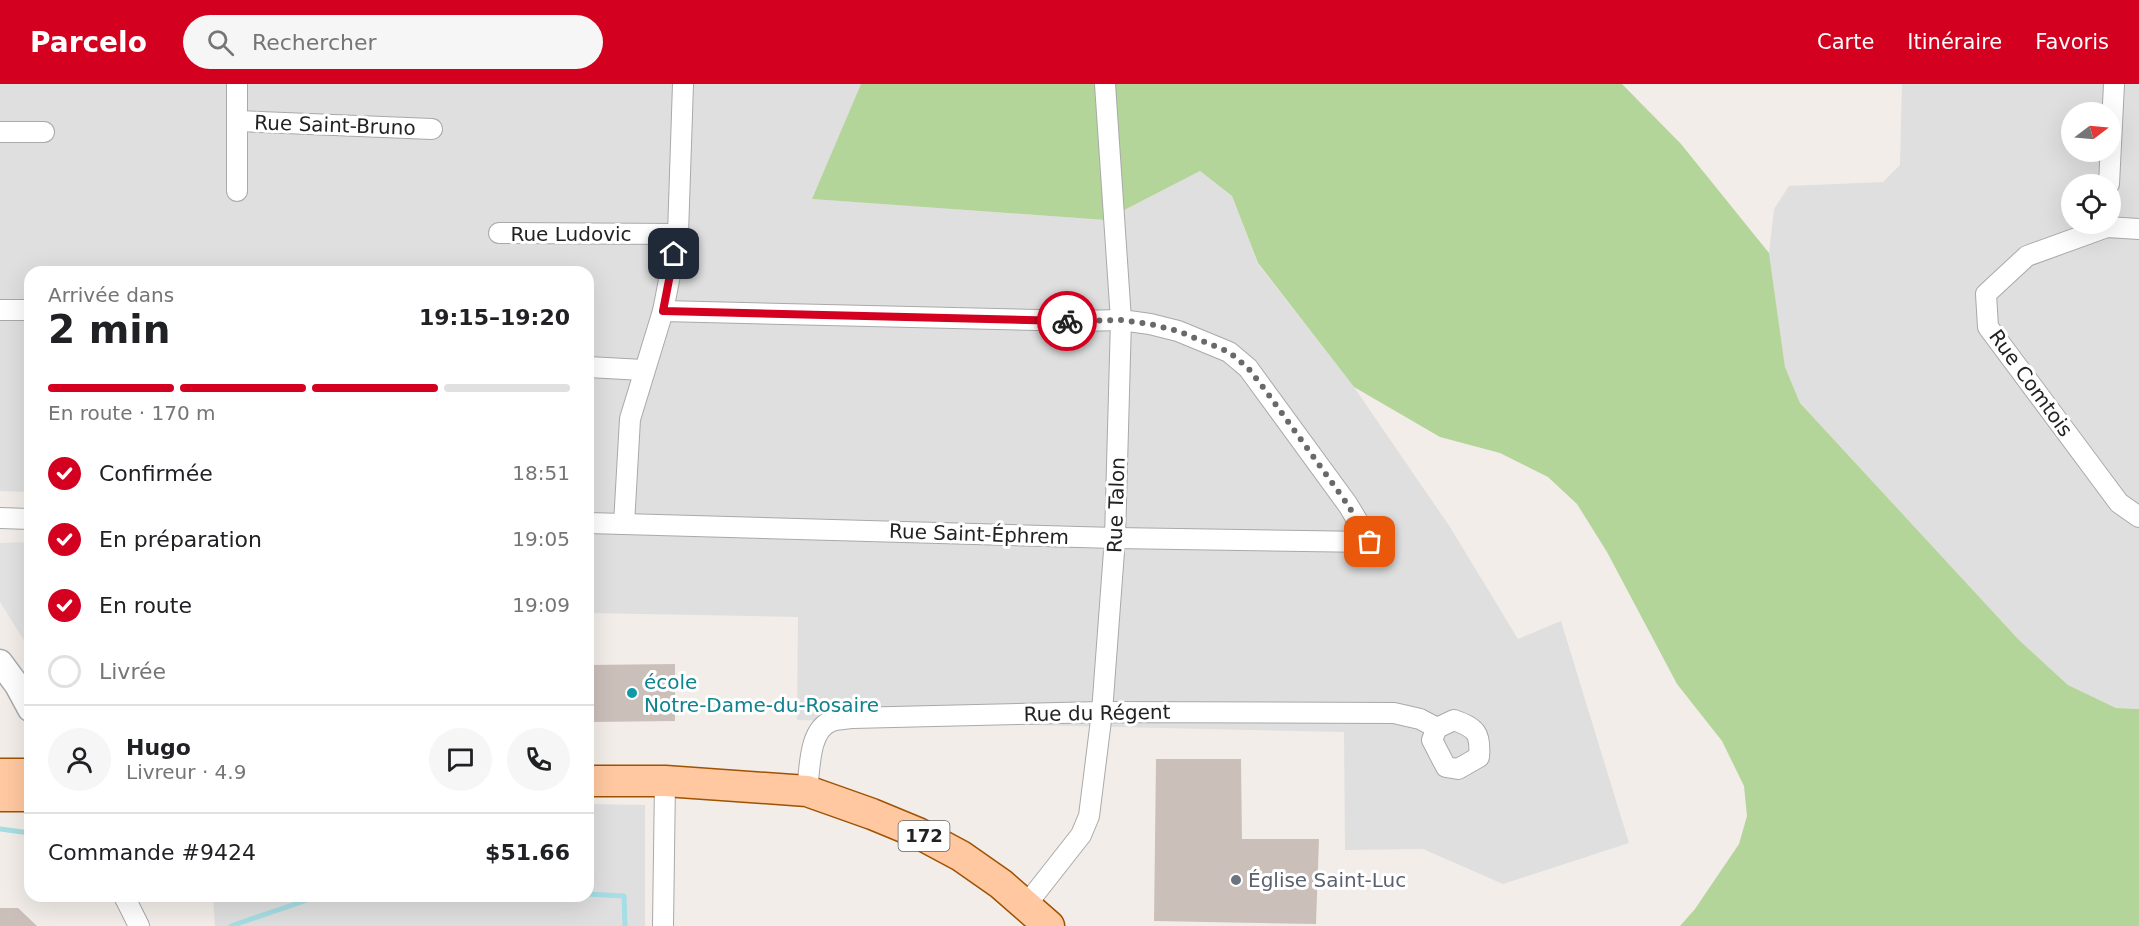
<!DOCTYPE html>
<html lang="fr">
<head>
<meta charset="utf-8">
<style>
  body { margin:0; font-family:"DejaVu Sans",sans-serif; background:#f6f6f6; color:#202124; height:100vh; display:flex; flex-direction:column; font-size:22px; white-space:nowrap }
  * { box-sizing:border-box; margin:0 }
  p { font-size:20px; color:#757577 }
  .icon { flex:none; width:33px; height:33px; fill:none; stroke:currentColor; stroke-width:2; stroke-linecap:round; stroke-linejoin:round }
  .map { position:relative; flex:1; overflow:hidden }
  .panel { position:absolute; left:24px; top:182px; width:570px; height:636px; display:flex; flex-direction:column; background:#fff; border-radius:18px; box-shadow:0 6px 24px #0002 }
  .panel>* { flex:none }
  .needle { width:39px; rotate:74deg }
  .tools { position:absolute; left:2061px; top:18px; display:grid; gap:12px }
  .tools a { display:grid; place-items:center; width:60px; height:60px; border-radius:50%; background:#fff; box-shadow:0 6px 24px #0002; font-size:30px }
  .pin { position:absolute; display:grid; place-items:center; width:51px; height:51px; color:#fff; margin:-26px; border-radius:12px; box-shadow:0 3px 9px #0006 }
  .courier { position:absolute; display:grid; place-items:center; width:60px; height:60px; margin:-30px; border:4px solid #d30020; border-radius:50%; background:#fff; color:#222; box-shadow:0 2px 8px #0007 }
  .summary em { font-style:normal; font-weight:700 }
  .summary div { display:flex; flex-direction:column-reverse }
  .summary { display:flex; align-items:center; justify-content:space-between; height:102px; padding:0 24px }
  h1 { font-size:39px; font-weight:700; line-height:45px }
  .bar { display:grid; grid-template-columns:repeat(4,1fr); gap:9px 6px; align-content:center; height:72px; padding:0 24px }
  .bar i { height:8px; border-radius:4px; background:#e0e0e0 }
  .bar .active { background:#d30020 }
  .bar p { grid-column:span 4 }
  .line { display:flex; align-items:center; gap:15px; padding:0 24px; border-top:2px solid #e0e0e0 }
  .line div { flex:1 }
  .round { display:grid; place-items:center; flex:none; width:63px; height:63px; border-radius:32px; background:#f6f6f6 }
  ol { padding:0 24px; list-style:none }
  li { display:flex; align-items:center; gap:18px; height:66px }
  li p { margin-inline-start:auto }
  li .icon { padding:6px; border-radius:50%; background:#d30020; color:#fff; stroke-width:4 }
  li:last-child { color:#757577 }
  li i { width:33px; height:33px; border:3px solid #e0e0e0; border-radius:50% }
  header { display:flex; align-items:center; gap:36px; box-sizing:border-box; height:84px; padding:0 30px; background:#d30020; color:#fff }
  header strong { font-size:28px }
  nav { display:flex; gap:33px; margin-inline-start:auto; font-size:21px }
  .search { width:420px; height:54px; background:#f6f6f6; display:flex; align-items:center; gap:15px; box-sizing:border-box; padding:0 21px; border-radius:33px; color:#757577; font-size:22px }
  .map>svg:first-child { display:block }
  .residential { fill:#e0dfdf; fill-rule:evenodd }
  .forest { fill:#b4d599 }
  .parking { fill:#e2e2e2 }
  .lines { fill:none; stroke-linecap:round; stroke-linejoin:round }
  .stream { stroke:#a5dee3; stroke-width:5 }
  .building { fill:#cbbfba }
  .minor-casing { stroke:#a9a9a9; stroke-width:22 }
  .tertiary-casing { stroke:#a9a9a9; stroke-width:27 }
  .primary-casing { stroke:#9f5200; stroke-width:33 }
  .minor { stroke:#fff; stroke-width:20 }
  .tertiary { stroke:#fff; stroke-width:24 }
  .primary { stroke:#ffc8a0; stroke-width:30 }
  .done { stroke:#6b6967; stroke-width:6; stroke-dasharray:0 10.8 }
  .route { stroke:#d30020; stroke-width:8 }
  .culture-dot { fill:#0f9aa8; stroke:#fff; stroke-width:2 }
  .worship-dot { fill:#6b7280; stroke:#fff; stroke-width:2 }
  .labels { text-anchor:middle; stroke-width:6; stroke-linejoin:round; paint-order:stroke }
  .shield { fill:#fff; stroke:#646464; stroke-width:1.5 }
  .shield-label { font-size:18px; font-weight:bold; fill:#222 }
  .street-label { font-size:20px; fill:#222; stroke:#fff }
  .culture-label { font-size:20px; fill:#0d838f; stroke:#fff; text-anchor:start }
  .worship-label { font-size:20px; fill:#5b616d; stroke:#fff; text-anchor:start }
</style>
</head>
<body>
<header>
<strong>Parcelo</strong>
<div class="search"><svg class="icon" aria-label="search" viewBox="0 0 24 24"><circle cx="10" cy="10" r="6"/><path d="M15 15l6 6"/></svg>Rechercher</div>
<nav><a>Carte</a><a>Itinéraire</a><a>Favoris</a></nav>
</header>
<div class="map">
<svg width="2139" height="842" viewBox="0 0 2139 842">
  <rect width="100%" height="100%" fill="#f2ede8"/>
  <g class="residential">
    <polygon points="0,0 861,0 813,115 1105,136 1200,87 1232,112 1258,180 1354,303 1450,443 1518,555 1561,537 1629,759 1503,800 1423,765 1345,766 1344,648 797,636 798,533 588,529 588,188 30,188 30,408 0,407"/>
    <path d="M1902,0H2139V625L2116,624L2068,601L2019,556L1800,319L1785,283L1769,169L1774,125L1789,102L1883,98L1900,81ZM2072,28H2110V68H2072ZM2072,100H2110V140H2072Z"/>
    <polygon points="588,720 645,721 645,842 215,842 213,812 588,812"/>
  </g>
  <polygon class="forest" points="861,0 1622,0 1681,60 1769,169 1785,283 1800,319 2019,556 2068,601 2116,624 2139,625 2139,842 1680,842 1695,825 1739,760 1747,732 1744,702 1722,657 1677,600 1607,468 1577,420 1548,393 1500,369 1440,353 1354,303 1258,179 1232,112 1200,87 1105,136 812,115"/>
  <polygon class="parking" points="30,458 30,566 0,518 0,459"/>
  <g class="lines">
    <g class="stream">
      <polyline points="0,745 30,749"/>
      <polyline points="588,810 624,812 625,842"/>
      <polyline points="231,842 319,812"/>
    </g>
  </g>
  <g class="building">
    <polygon points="675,580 675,637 588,638 588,581"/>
    <polygon points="1156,675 1241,675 1242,755 1319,755 1316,840 1154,837"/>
    <polygon points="0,824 18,824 37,842 0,842"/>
  </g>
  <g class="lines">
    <defs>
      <g id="minor">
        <polyline points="238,37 432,45"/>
        <polyline points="0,48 44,48"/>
        <polyline points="2109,100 2114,0"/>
        <polyline points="237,107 237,0"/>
        <polyline points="2139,145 2107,143 2027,172 1986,210 1988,243 2119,419 2139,433"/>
        <polyline points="499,149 678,150"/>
        <polyline points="0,226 30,226"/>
        <polyline points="663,227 1079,237 1121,236 1150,240 1178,247 1229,268 1248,284 1348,421 1370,458"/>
        <polyline points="588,283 643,286"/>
        <polyline points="0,434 30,435"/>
        <polyline points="588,439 1115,454 1370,458"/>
        <polyline points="624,440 630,335 663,227 678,150 683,0"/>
        <path d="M1454,636C1476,644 1481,649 1479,673L1458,685L1446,683L1432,656L1437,644Z"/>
        <path d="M807,707C810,687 808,645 832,637C838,635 846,635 852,634L1102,628L1394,629L1420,635L1437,644"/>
        <polyline points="124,812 139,842"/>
        <polyline points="1026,821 1081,751 1089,732 1102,628 1115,454 1121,236 1105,0"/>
        <polyline points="663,842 665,697"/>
      </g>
      <polyline id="tertiary" points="0,578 17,601 30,625"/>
      <g id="primary">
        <polyline points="0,690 30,690"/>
        <polyline points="588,697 665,697 807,707 872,730 918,749 961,772 1001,800 1049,842"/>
        <polyline points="0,712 30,712"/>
      </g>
    </defs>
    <use href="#minor" class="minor-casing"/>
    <use href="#tertiary" class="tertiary-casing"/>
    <use href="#primary" class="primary-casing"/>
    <use href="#minor" class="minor"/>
    <use href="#tertiary" class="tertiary"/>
    <use href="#primary" class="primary"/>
  </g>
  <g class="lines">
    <polyline class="done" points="1067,237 1121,236 1150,240 1178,247 1229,268 1248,284 1266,307 1348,421 1370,458"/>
    <polyline class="route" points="674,170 663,227 1067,237"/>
  </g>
  <circle class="culture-dot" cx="632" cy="609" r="6"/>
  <circle class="worship-dot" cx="1236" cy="796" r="6"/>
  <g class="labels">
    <rect class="shield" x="898.5" y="737" width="51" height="30" rx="4.5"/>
    <g class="shield-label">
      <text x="924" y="758">172</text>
    </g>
    <g class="street-label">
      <text transform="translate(335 41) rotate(2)" y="7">Rue Saint-Bruno</text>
      <text x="571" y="157">Rue Ludovic</text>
      <text transform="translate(2031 299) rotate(54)" y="7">Rue Comtois</text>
      <text transform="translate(1116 421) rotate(-88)" y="7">Rue Talon</text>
      <text transform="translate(979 450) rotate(2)" y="7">Rue Saint-Éphrem</text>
      <text transform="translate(1097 629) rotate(-1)" y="7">Rue du Régent</text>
    </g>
    <g class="culture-label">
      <text x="644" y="605">école<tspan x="644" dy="23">Notre-Dame-du-Rosaire</tspan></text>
    </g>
    <g class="worship-label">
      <text x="1248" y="803">Église Saint-Luc</text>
    </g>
  </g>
</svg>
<div class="tools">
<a><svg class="needle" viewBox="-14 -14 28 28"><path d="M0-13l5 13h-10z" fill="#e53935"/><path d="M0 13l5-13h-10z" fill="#757577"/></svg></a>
<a><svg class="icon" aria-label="locate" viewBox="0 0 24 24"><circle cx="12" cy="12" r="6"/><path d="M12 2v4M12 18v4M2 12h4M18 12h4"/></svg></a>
</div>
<div class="pin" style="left:1370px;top:458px;background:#ea580c"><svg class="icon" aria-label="bag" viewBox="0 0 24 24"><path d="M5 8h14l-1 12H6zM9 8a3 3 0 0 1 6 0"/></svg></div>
<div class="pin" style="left:674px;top:170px;background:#1f2937"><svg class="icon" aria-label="home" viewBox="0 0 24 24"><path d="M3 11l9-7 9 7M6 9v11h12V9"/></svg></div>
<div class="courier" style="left:1067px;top:237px"><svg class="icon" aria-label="bike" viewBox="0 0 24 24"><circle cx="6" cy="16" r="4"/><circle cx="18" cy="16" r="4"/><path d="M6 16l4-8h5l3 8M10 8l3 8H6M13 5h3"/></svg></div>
<section class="panel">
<div class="summary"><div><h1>2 min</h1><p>Arrivée dans</p></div><em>19:15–19:20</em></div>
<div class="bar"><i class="active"></i><i class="active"></i><i class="active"></i><i></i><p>En route · 170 m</p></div>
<ol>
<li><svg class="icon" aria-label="check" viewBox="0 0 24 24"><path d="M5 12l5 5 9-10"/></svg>Confirmée<p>18:51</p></li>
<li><svg class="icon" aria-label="check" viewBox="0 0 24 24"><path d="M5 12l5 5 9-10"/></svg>En préparation<p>19:05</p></li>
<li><svg class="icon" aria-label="check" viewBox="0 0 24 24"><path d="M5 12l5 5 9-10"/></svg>En route<p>19:09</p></li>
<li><i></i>Livrée</li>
</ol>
<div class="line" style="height:108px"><a class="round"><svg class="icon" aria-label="person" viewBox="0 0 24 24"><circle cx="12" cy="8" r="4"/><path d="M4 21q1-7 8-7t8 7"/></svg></a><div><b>Hugo</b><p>Livreur · 4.9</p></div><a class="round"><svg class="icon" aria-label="chat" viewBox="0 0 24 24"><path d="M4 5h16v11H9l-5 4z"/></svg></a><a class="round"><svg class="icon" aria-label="phone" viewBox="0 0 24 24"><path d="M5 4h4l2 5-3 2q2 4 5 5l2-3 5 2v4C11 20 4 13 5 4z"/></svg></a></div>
<div class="line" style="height:78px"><div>Commande #9424</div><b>$51.66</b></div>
</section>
</div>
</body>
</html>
